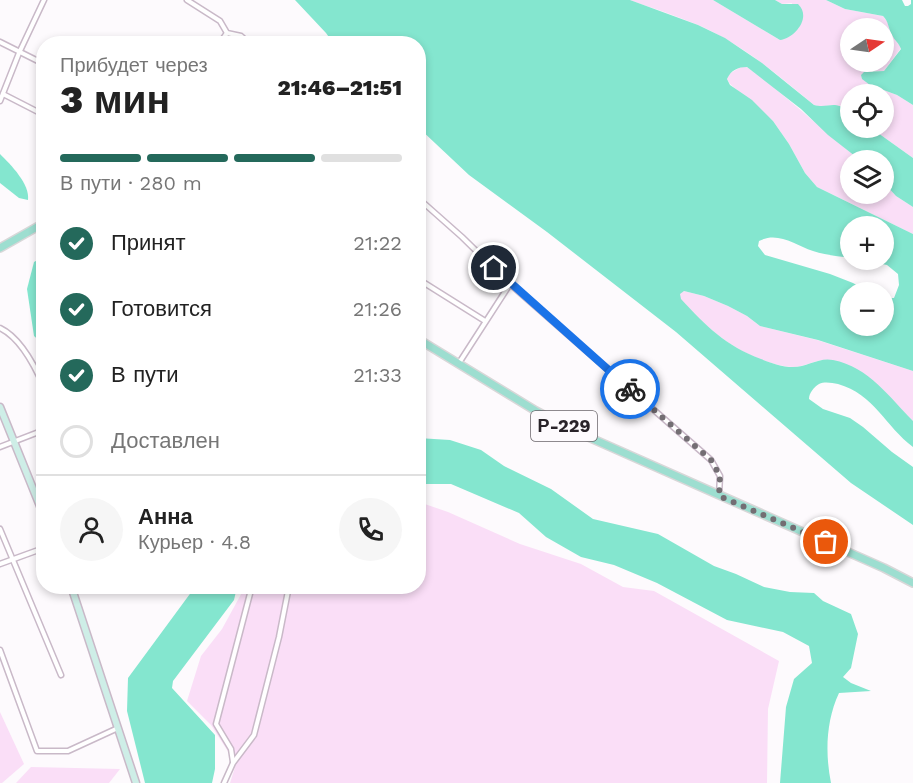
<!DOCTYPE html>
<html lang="ru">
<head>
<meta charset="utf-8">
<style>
  body { margin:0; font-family:"Work Sans",sans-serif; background:#f6f6f6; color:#222; height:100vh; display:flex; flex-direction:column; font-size:22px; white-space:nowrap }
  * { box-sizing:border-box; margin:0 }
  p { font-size:20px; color:#767676 }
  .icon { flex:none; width:33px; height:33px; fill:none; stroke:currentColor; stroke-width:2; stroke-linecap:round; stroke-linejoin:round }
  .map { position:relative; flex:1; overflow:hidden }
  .panel { position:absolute; left:36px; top:36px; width:390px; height:558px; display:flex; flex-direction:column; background:#fff; border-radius:24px; box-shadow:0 3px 9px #0003 }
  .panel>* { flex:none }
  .needle { width:39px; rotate:77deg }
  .fabs { position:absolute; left:840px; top:18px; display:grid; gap:12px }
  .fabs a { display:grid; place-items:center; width:54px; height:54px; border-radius:50%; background:#fff; box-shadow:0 3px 9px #0003; font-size:30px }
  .pin { position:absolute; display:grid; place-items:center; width:51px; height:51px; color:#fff; margin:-26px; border:3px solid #fff; border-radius:50%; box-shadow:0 2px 6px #0007 }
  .courier { position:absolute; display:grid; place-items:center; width:60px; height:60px; margin:-30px; border:4px solid #1a73e8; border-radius:50%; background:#fff; color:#222; box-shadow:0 2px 8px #0007 }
  .summary em { font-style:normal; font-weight:800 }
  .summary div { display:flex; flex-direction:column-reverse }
  .summary { display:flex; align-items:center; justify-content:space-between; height:102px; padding:0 24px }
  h1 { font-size:39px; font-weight:800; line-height:45px }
  .bar { display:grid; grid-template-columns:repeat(4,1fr); gap:9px 6px; align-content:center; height:72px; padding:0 24px }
  .bar i { height:8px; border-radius:4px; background:#e0e0e0 }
  .bar .selected { background:#24695b }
  .bar p { grid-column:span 4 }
  .line { display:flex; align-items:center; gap:15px; padding:0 24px; border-top:2px solid #e0e0e0 }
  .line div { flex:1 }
  .round { display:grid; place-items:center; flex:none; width:63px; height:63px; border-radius:32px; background:#f6f6f6 }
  ol { padding:0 24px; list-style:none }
  li { display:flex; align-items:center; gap:18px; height:66px }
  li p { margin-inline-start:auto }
  li .icon { padding:6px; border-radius:50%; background:#24695b; color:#fff; stroke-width:4 }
  li:last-child { color:#767676 }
  li i { width:33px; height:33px; border:3px solid #e0e0e0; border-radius:50% }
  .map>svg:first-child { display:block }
  .green { fill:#fadef7; fill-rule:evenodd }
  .water { fill:#84e6cf; fill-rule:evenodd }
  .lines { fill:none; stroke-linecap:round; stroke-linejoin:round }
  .street-casing { stroke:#c9b9c8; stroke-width:7 }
  .secondary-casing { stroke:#c9b9c8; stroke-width:9 }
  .primary-casing { stroke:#d8d7d8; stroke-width:10 }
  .street { stroke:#fff; stroke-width:4 }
  .secondary { stroke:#ceeee7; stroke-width:6 }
  .primary { stroke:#9dded0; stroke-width:7 }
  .done { stroke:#736e73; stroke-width:6; stroke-dasharray:0 10.8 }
  .route { stroke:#1a73e8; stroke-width:8 }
  .labels { text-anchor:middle; stroke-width:4.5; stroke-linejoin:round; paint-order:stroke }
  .shield { fill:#fdfafd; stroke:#696469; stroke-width:1.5 }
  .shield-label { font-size:18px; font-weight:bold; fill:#292329 }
</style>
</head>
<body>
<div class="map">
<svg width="913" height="783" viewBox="0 0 913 783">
  <rect width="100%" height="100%" fill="#fdfafd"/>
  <g class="green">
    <path d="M630,0H713L780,40L792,3L782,4L775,0H826L845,9L883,16L889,24L890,32L901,48L884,71H871L870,85L897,95L913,105V158L871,128H884V94H850V112C833,100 829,109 814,105C785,81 757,57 724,38C695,21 662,12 630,0ZM850,28H884V62H850Z"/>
    <path d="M741,67H747C787,96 822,130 860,160H850V194H884V183L896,196L913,207V234L817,187L805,173L789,144L773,121L730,84L727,79L729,74Z"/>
    <path d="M684,291L704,296L728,306L747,316L760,326L817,340L913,371V421L899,407L821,360C812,362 803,367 793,367C782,367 772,363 762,360C726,346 706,326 680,299V293Z"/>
    <polygon points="419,502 448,512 520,544 581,564 623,587 654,591 779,661 768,709 767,783 230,783 236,764 211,725 187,701 201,656 222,629 245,587 418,586"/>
    <polygon points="0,712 24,764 2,783 0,783"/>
    <polygon points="31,767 120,769 109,783 16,783"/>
  </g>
  <g class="water">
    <path d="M295,0H630L698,25L725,38L762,63L814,105C829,109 833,99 850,112V128H871L913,158V207L896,196L884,183V160H860L828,135L801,109L747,67C738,67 731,70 727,79L730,85L752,100L773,121L789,144L805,173L817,187L913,234V371L818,340L760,326L747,316L728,306L704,296L684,291L680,294L681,299C706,326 726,346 761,359C771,363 782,367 793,367C807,367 819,357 833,360C869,367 890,398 913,421V447C886,427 874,394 838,384C832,383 825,381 819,384C814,387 809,393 809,399L823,409L850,418L863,427L892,452L913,467V525L851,483L676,332L547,232L469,175L419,128L418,44L333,43L326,33ZM850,226H884V260H862L887,265L898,274L899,285L894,298H884V326H850V292H869L853,283L830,274L765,255L758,246L759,241C778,231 795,245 813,251C825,255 838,256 850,258Z"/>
    <path d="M713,0H775L782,4H798C812,17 795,38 780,40Z"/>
    <path d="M826,0H902L905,6H908L911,4V0H913V105L897,95L870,85L862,79L861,75L864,72L884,71L901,49C899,43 895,41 892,35C888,28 889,22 883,16L845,9Z"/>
    <path d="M0,154C11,165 30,184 28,200L19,198L0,183Z"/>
    <polygon points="43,257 43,344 34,336 27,289 34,262"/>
    <path d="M418,438L450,440L481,450L504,466L551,489L593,519L658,534L714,566L736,574L764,587L790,592L814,593L823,601L851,614L858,634L851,668L843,677L851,683L871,691L839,693C826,721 825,753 831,783H780L786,707L794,679L812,663L809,646L783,632L727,620L657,583L614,565L581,557L546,537L519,513L451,484H419Z"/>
    <polygon points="195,587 237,587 234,600 173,681 172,688 215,735 215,769 212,783 145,783 127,711 128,678"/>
  </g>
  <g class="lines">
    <defs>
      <g id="street">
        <polyline points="187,0 220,21 227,33 241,36 250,44"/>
        <polyline points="0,42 44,64"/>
        <polyline points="219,44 227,33"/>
        <polyline points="3,94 44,115"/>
        <polyline points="0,101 19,53 44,0"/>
        <polyline points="418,198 462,237 510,284 711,460 720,476 719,495"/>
        <polyline points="418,279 485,321"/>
        <path d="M0,328C21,338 35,366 44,387"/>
        <polyline points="459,363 510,284"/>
        <polyline points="0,447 44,430"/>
        <polyline points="0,529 61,675"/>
        <polyline points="0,564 44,548"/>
        <polyline points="0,650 37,751 68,751 118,728"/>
        <polyline points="233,762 231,749 216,724 252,586"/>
        <polyline points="224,783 233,763 254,735 279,637 289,586"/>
      </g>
      <g id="secondary">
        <polyline points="0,407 44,516"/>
        <polyline points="71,586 136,783"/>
      </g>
      <g id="primary">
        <polyline points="0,248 44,223"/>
        <polyline points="418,339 536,411 568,428 884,568 913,583"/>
      </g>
    </defs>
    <use href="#street" class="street-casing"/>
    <use href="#secondary" class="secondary-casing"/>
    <use href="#primary" class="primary-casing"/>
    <use href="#street" class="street"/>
    <use href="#secondary" class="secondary"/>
    <use href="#primary" class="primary"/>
  </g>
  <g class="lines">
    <polyline class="done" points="630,389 711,460 720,476 719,496 826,542"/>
    <polyline class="route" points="494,268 630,389"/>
  </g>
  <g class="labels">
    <rect class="shield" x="531" y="411" width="66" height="30" rx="4.5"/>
    <g class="shield-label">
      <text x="564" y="432">Р-229</text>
    </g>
  </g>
</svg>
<div class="fabs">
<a><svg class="needle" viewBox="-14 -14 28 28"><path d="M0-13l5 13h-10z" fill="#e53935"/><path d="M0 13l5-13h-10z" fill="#767676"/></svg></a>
<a><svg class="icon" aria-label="locate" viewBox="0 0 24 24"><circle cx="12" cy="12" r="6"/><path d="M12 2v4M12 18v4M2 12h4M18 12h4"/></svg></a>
<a><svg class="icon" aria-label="layers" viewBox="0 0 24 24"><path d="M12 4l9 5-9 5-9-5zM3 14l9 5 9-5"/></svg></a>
<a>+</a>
<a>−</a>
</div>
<div class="pin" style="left:826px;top:542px;background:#ea580c"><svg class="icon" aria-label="bag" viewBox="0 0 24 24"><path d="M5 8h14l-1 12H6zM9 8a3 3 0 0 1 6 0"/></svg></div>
<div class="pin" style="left:494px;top:268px;background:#1f2937"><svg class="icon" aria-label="home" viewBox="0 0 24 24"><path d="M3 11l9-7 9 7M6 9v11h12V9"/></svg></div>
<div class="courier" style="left:630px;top:389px"><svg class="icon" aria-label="bike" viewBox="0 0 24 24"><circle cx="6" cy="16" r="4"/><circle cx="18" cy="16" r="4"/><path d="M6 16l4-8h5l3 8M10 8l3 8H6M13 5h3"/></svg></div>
<section class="panel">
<div class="summary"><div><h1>3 мин</h1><p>Прибудет через</p></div><em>21:46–21:51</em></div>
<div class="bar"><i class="selected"></i><i class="selected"></i><i class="selected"></i><i></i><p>В пути · 280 m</p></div>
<ol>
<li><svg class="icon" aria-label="check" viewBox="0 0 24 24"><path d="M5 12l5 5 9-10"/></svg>Принят<p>21:22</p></li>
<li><svg class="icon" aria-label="check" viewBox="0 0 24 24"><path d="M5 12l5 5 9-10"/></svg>Готовится<p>21:26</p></li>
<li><svg class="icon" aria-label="check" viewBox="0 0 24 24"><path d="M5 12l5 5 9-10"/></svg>В пути<p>21:33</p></li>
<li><i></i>Доставлен</li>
</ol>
<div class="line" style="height:108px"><a class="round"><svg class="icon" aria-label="person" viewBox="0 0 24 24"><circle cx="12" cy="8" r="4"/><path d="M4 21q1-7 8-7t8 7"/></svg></a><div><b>Анна</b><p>Курьер · 4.8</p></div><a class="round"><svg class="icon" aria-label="phone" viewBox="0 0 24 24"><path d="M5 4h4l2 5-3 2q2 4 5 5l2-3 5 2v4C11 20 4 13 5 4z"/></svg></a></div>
</section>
</div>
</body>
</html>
